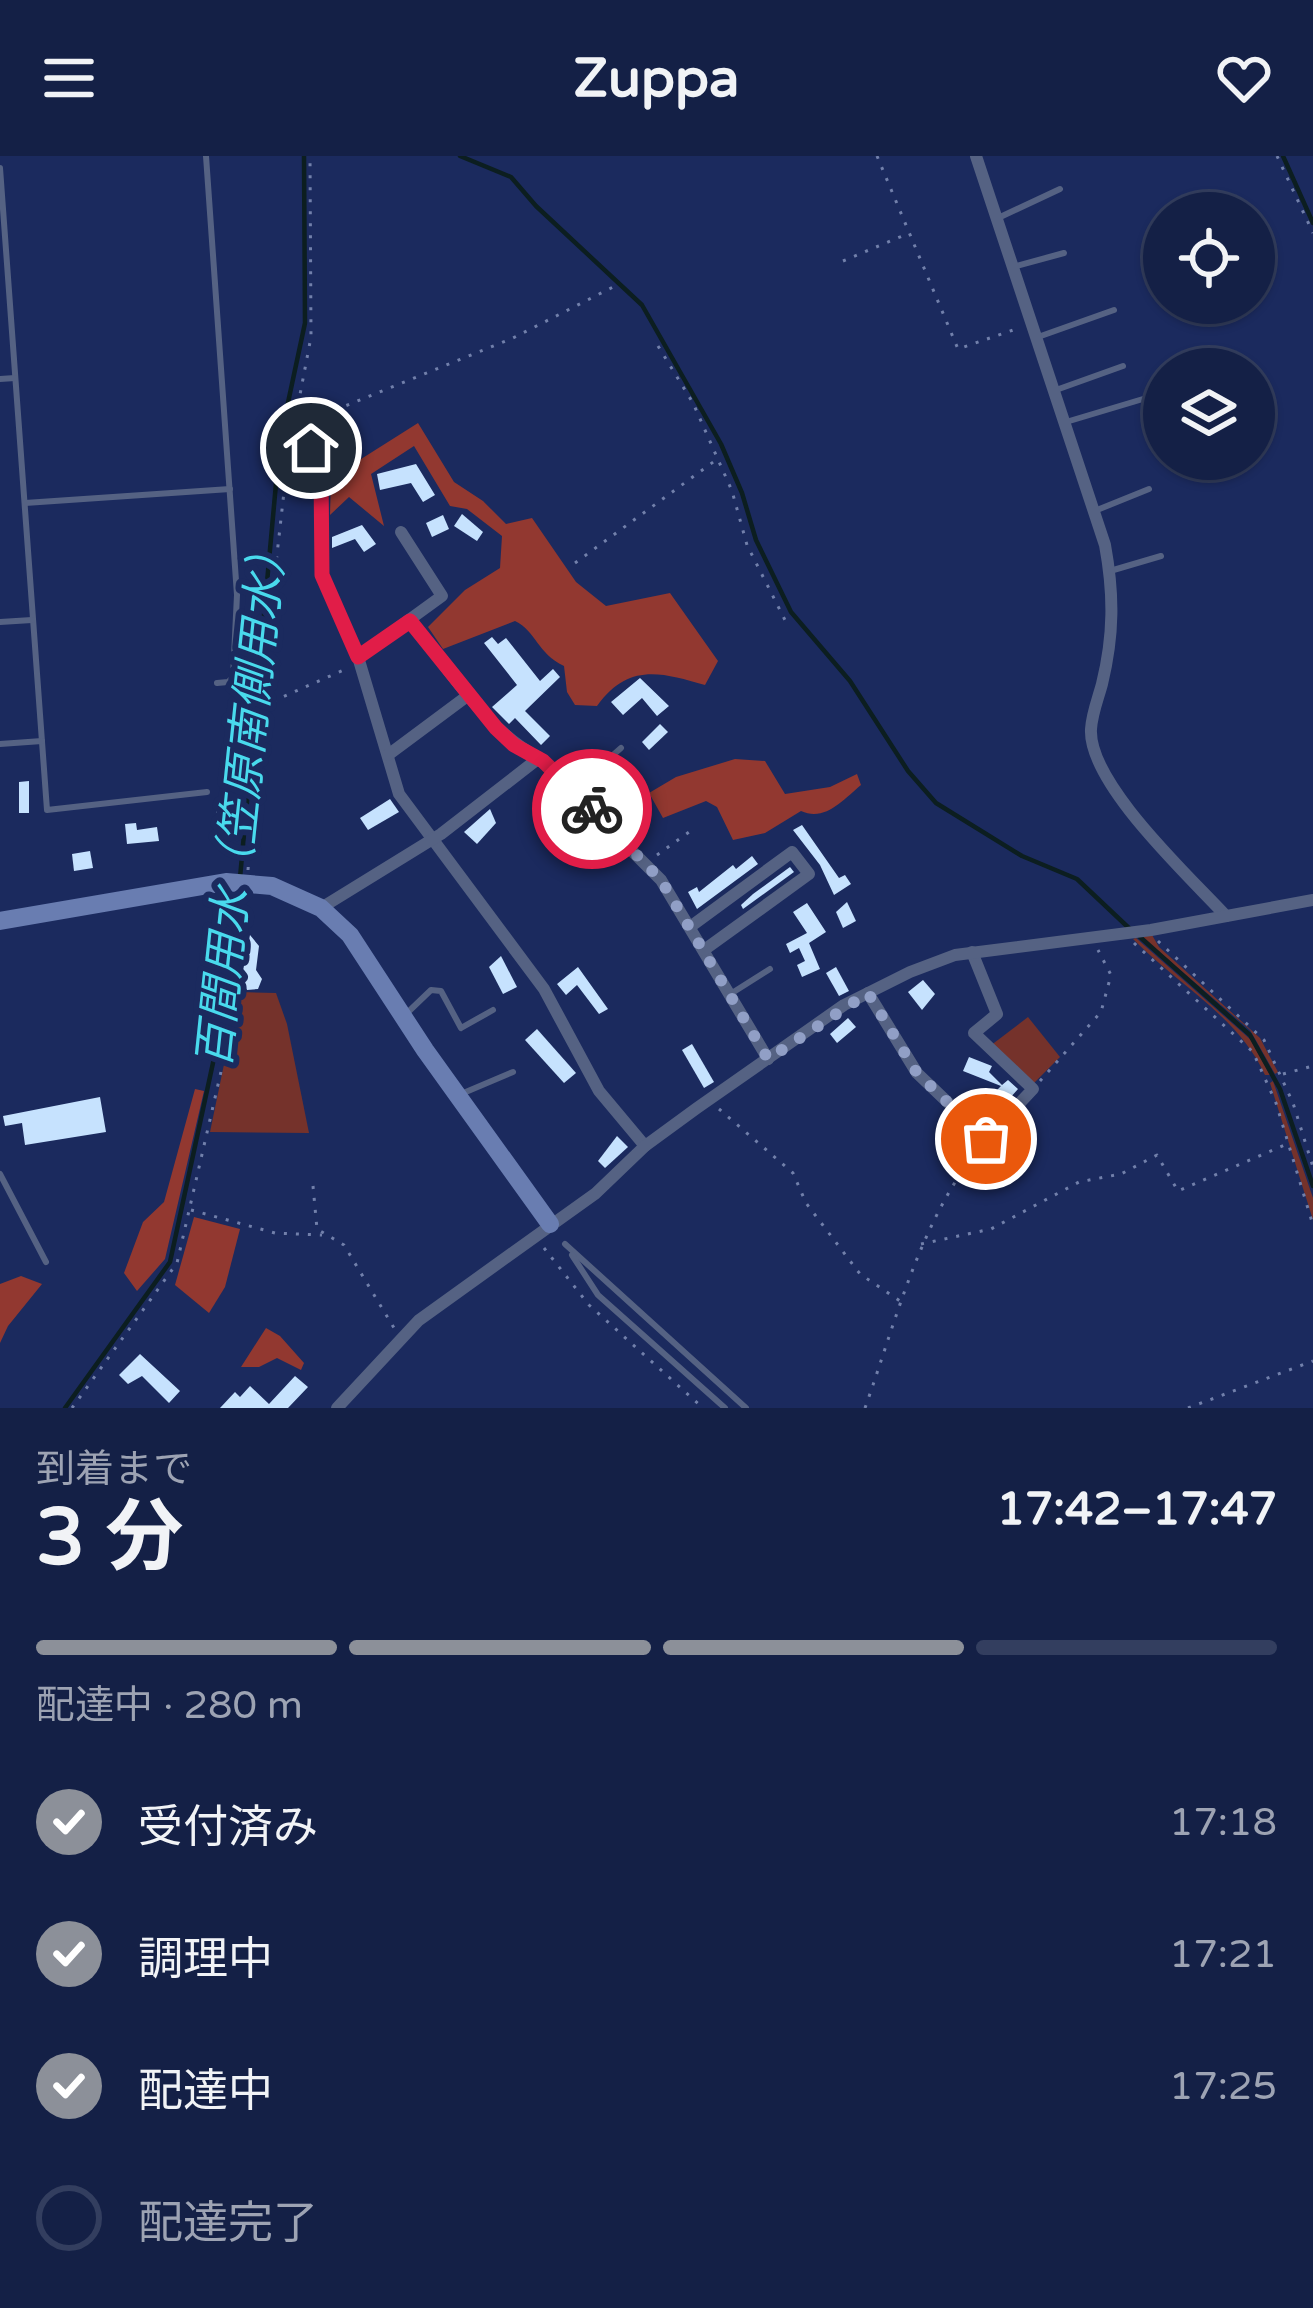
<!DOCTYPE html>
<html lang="ja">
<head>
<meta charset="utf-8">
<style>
  body { margin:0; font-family:"Varela Round","Noto Sans JP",sans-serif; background:#212d51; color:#f1f3f6; height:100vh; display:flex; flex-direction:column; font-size:45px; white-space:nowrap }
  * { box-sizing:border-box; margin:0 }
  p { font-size:39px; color:#9da3b3 }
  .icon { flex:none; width:66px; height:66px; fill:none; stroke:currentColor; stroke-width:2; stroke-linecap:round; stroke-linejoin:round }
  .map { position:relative; height:1252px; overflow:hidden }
  .drawer { display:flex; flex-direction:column; background:#142046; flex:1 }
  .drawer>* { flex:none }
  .buttons { position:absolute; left:1143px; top:36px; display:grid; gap:24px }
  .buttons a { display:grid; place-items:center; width:132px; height:132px; border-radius:50%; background:#142046; box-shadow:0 3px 9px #0004,0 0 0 3px #333e5f; font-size:60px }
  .pin { position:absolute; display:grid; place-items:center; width:102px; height:102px; color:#fff; margin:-51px; border:6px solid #fff; border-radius:50%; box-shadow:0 3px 12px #0007 }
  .courier { position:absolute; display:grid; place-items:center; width:120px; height:120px; margin:-60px; border:9px solid #e11d48; border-radius:50%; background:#fff; color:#222; box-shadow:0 3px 15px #0007 }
  .summary em { font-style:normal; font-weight:700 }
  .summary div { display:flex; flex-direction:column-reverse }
  .summary { display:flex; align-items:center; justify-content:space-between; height:204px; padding:0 36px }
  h1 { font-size:78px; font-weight:700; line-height:90px }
  .bar { display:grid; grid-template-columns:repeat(4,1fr); gap:18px 12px; align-content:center; height:144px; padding:0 36px }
  .bar i { height:15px; border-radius:9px; background:#333e5f }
  .bar .current { background:#8c9099 }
  .bar p { grid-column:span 4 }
  ol { padding:0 36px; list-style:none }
  li { display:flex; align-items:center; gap:36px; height:132px }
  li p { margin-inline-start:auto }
  li .icon { padding:12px; border-radius:50%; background:#8c9099; color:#fff; stroke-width:4 }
  li:last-child { color:#9da3b3 }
  li i { width:66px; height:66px; border:6px solid #333e5f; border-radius:50% }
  header { display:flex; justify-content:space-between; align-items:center; height:156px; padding:0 36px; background:#142046; font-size:54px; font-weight:700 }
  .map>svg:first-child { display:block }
  .green { fill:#75322b }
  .forest { fill:#923830 }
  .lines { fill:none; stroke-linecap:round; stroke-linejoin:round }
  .stream { stroke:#0c1e20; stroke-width:4.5 }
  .building { fill:#c6e2fe }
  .path { stroke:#7280ab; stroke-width:3; stroke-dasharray:3 9; stroke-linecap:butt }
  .lane { stroke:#556283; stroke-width:6 }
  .street { stroke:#556283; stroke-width:12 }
  .secondary { stroke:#697db1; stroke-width:18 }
  .done { stroke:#919fc6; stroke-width:12; stroke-dasharray:0 21.6 }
  .route { stroke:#e11d48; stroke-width:15 }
  .labels { text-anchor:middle; stroke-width:12; stroke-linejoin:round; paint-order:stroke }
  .water-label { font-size:45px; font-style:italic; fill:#49daed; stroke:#1b2a5e }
</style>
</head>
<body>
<header><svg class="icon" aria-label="menu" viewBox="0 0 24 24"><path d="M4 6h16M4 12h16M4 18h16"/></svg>Zuppa<svg class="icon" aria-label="heart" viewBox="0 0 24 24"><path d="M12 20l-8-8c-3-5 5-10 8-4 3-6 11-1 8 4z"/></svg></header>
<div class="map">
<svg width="1313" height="1252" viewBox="0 0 1313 1252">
  <rect width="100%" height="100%" fill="#1b2a5e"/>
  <g class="green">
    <polygon points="1152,779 1159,791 1260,882 1278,916 1275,918 1250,874 1142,781"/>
    <path d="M1136,782L1251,884L1270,919H1265C1239,861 1177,828 1133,783Z"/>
    <polygon points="239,836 276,837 287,868 309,977 210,976"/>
    <polygon points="1028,861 1060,901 1032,929 990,890"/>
    <polygon points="1273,925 1313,1042 1313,1064 1270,927"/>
  </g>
  <g class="forest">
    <path d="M418,267L454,326L483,345L506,368L532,362L576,426L606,450L670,437L718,505L705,529C660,516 628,507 597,550L575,549L567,536L564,510C537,497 536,475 515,465L443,493L428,471L465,434L500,412L502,380L467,353L450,350L414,290L371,318L384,370L349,341L330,359L331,322Z"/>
    <path d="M735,603L765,605L785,638L830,631L857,618L861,629C843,644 825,666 801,655L765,677L733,684L717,651L706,645L663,662L649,637L676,621Z"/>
    <polygon points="195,933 204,935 165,1103 137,1135 124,1117 143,1066 164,1046"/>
    <polygon points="194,1061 240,1073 225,1131 209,1157 175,1129"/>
    <polygon points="21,1120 42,1128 8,1170 0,1187 0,1128"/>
    <polygon points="266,1172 280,1180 304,1207 301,1214 277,1202 259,1211 241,1211"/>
  </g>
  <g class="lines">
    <g class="stream">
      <polyline points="460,0 511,21 536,50 642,149 721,288 742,337 756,384 791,456 850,525 908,615 936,647 1022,700 1077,723 1131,774"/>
      <polyline points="1283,0 1313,67"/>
      <polyline points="240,722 280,284 305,167 304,0"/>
      <polyline points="1140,781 1250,879 1280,933 1313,1030"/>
      <polyline points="65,1252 170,1106 227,842 239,733"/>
    </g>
  </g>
  <g class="building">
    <polygon points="416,308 435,339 423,346 411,327 380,334 377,318"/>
    <polygon points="462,358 483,376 477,385 454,370"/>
    <polygon points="443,359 449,373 432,381 426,367"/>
    <polygon points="362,369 376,388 364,396 355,383 332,392 332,381"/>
    <polygon points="492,481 498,488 506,482 540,525 553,513 560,521 525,555 550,580 541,589 515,562 509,568 492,551 517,529 484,487"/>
    <polygon points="640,522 669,550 657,560 642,542 623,559 611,546"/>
    <polygon points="660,568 668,576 649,594 642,586"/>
    <polygon points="29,625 29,657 19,657 19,626"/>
    <polygon points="390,643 399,656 368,674 360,662"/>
    <polygon points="215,648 237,648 237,673 221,676"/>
    <polygon points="490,653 496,667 477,688 464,676"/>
    <polygon points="136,667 137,674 157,671 159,685 127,688 125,668"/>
    <polygon points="802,669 839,722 845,719 851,728 834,739 820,709 793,674"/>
    <polygon points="90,695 93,712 74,715 72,698"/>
    <polygon points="752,700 758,708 697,753 688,736 697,731 699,736 733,709 736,713"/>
    <polygon points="790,711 794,716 743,753 741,749 753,738"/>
    <polygon points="847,746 856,765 843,772 836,756"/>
    <polygon points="807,747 826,776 809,787 820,813 802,821 797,809 805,805 799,792 790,797 786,788 807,777 793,756"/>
    <polygon points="250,779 259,790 256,814 262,823 258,833 247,834 241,825"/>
    <polygon points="501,800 517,831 503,838 489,811"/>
    <polygon points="578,811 608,853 599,858 577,829 566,839 557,828"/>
    <polygon points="836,811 849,835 839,840 826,817"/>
    <polygon points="923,824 935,838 922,854 908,836"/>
    <polygon points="848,862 856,871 837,887 830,878"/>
    <polygon points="537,873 576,917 564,927 525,884"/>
    <polygon points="692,888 714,926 704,932 682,894"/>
    <polygon points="969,901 992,910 989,916 1002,929 1008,924 1018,933 1002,951 991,940 1001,930 963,915"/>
    <polygon points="100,941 106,976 25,989 22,967 5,970 3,960"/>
    <polygon points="617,980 628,991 605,1012 598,1005"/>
    <polygon points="140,1198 180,1235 169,1247 142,1220 128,1228 119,1219"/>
    <polygon points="295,1220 308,1231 288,1252 220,1252 235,1236 240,1241 250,1230 269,1248"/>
  </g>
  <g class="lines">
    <g class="path">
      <polyline points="877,0 958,193 1019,172"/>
      <polyline points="1277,0 1313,77"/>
      <polyline points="843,105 907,78"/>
      <polyline points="658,190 693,247 732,335 747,389 787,468"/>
      <polyline points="298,249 311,181 310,0"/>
      <polyline points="313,263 513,182 613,131"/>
      <polyline points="575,407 716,304"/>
      <polyline points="262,550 346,513"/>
      <polyline points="657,699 692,674"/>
      <polyline points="248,714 260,551 290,282"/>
      <polyline points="1158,785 1264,884 1293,947 1313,1011"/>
      <polyline points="1134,787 1253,896 1276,947 1313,1069"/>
      <polyline points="1283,918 1313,910"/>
      <polyline points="1040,925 1101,856 1111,819 1098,794"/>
      <polyline points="719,953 793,1017 806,1047 860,1118 903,1147"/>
      <polyline points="313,1030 317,1073 344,1089 394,1172"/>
      <polyline points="191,1054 275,1077 322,1079"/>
      <polyline points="921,1088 991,1073 1079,1026 1121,1018 1157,999 1178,1035 1287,988"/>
      <polyline points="544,1092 589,1149 703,1252"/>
      <polyline points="72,1252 177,1107 223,907 246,741"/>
      <path d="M865,1252C897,1162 919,1068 979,992"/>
      <polyline points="1188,1252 1313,1205"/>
    </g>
    <g class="lane">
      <polyline points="206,0 237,439 233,521 228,526 217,527"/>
      <polyline points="0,12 47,654 207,636"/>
      <polyline points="998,62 1060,33"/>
      <polyline points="1016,110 1064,97"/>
      <polyline points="1038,181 1114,154"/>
      <polyline points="0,223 15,222"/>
      <polyline points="1056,234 1123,210"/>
      <polyline points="1066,266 1153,240"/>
      <polyline points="25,347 230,333"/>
      <polyline points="1097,354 1149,333"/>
      <polyline points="1110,415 1161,400"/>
      <polyline points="0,466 32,464"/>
      <polyline points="0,588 42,585"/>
      <polyline points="573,634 621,592"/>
      <polyline points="732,837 770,813"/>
      <polyline points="406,858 431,834 441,835 461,872 493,854"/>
      <polyline points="461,938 513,916"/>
      <polyline points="0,1018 46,1106"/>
      <polyline points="565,1088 746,1252"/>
      <polyline points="572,1099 598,1139 725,1252"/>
    </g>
    <g class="street">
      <path d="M976,0L1105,389C1114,438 1114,479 1102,528C1098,543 1092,557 1091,573C1088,627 1189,720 1226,760"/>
      <polyline points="296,259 321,316 322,419 358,501 399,638 544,833 599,935 645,990"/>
      <path d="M410,465C449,512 485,574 539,602"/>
      <polyline points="358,501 442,440 401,376"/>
      <polyline points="388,599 470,538"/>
      <polyline points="321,752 441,678 539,602 661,724 768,903"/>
      <polyline points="690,771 792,696 809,718 704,794"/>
      <polyline points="868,837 917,917 986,983 1033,933 974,877 997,858 972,796"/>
      <polyline points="337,1252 419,1164 596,1037 645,990 697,952 844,849 910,816 955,799 1151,774 1313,744"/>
    </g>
    <polyline class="secondary" points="0,765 226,726 272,730 321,752 350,779 425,894 550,1068"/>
  </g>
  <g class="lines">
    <polyline class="done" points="592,653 661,724 768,903 868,837 917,917 986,983"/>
    <polyline class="route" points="311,292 321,316 322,419 358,501 410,465 496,572 514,589 543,605 592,653"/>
  </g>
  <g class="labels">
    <g class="water-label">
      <text transform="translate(241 643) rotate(-84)" y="16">百間用水（笠原南側用水）</text>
    </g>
  </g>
</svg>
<div class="buttons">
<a><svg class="icon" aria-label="locate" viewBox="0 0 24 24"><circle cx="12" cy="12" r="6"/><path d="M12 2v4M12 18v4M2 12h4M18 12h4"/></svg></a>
<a><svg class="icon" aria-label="layers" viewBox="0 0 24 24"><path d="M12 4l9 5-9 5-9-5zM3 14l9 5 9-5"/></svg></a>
</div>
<div class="pin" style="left:986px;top:983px;background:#ea580c"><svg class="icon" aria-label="bag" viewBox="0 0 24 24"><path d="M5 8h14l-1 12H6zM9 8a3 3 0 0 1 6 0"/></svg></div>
<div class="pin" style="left:311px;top:292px;background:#1f2937"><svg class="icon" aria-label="home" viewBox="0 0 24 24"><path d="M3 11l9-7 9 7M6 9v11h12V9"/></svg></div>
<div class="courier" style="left:592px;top:653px"><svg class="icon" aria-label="bike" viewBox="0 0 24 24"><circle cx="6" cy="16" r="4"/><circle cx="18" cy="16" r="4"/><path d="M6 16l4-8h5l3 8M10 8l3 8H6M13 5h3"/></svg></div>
</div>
<section class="drawer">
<div class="summary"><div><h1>3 分</h1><p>到着まで</p></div><em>17:42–17:47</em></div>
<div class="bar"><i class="current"></i><i class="current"></i><i class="current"></i><i></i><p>配達中 · 280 m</p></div>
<ol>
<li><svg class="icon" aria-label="check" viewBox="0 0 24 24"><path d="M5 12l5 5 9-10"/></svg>受付済み<p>17:18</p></li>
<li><svg class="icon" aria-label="check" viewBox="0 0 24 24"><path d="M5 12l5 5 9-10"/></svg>調理中<p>17:21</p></li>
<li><svg class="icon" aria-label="check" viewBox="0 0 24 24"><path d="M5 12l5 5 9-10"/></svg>配達中<p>17:25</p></li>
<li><i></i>配達完了</li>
</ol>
</section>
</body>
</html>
